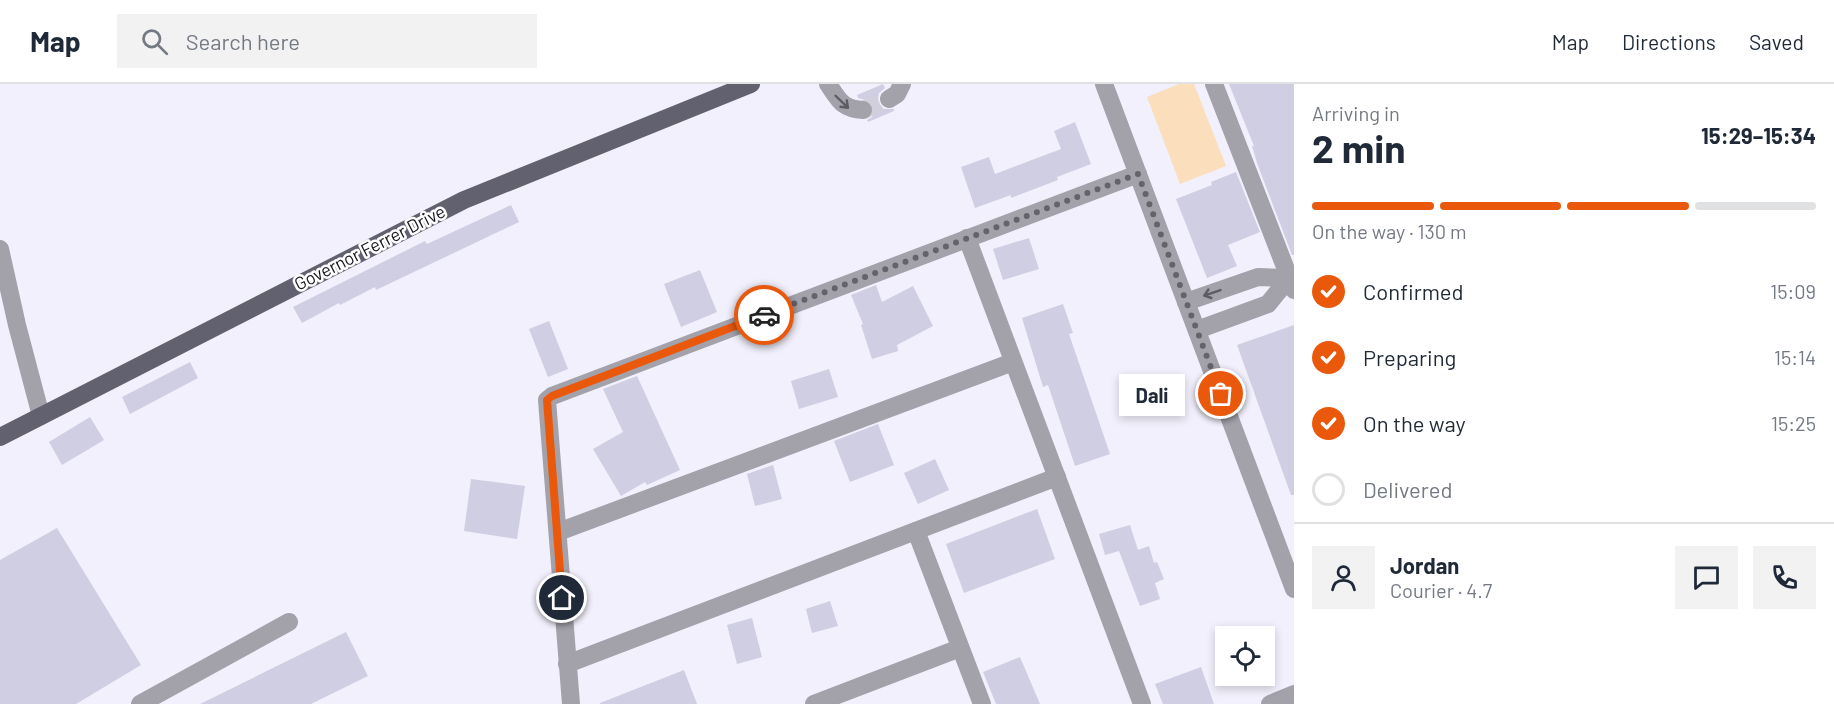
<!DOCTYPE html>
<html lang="en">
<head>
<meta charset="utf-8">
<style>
  body { margin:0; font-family:Barlow,sans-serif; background:#f2f2f3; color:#1f2937; height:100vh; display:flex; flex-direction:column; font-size:22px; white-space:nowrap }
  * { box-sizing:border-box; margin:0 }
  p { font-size:20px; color:#747a83 }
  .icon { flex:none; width:33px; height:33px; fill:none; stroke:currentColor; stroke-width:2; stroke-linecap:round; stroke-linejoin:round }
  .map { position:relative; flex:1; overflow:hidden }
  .details { display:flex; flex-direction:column; background:#fff; width:540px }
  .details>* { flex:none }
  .tools { position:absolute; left:1215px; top:542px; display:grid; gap:12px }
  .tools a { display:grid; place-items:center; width:60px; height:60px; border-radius:0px; background:#fff; box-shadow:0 3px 9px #0003; font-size:30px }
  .pin { position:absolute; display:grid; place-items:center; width:51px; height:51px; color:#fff; margin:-26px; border:3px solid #fff; border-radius:50%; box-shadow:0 2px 6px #0007 }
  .courier { position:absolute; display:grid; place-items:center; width:60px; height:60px; margin:-30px; border:4px solid #ea580c; border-radius:50%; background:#fff; color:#222; box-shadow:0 2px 8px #0007 }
  .bubble { position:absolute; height:42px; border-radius:0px; background:#fff; box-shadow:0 3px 9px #0003; font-size:20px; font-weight:700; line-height:42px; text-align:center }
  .head em { font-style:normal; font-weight:700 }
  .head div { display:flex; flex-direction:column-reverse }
  .head { display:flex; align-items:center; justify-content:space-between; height:102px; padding:0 18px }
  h1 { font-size:39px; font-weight:700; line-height:45px }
  .bar { display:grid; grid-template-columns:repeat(4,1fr); gap:9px 6px; align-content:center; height:72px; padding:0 18px }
  .bar i { height:8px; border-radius:4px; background:#e0e1e3 }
  .bar .on { background:#ea580c }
  .bar p { grid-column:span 4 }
  .line { display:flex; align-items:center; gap:15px; padding:0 18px; border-top:2px solid #e0e1e3 }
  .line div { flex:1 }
  .round { display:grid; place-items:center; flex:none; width:63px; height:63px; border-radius:0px; background:#f2f2f3 }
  ol { padding:0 18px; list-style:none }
  li { display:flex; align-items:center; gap:18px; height:66px }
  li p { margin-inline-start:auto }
  li .icon { padding:6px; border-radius:50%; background:#ea580c; color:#fff; stroke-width:4 }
  li:last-child { color:#747a83 }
  li i { width:33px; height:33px; border:3px solid #e0e1e3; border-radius:50% }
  header { display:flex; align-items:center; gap:36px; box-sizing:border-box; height:84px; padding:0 30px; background:#fff; border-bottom:2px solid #e0e1e3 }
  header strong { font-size:28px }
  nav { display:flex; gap:33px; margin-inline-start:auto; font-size:21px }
  .search { width:420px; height:54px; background:#f2f2f3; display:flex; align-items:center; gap:15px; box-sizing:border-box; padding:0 21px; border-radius:0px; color:#747a83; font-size:22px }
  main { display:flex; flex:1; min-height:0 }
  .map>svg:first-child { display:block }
  .green { fill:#fbdfbd }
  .building { fill:#d0cee2 }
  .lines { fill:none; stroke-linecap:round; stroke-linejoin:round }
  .minor-tunnel { stroke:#d0cfdb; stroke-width:18; stroke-dasharray:18 9; stroke-linecap:butt }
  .minor { stroke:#a3a2ab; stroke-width:18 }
  .major { stroke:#626170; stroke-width:18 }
  .oneway { stroke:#5d5c64 }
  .done { stroke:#63636c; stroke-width:6; stroke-dasharray:0 10.8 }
  .route { stroke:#ea580c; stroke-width:8 }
  .labels { text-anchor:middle; stroke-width:5; stroke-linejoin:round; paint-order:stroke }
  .street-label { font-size:18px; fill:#17171e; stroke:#fff }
</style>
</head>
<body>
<header>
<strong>Map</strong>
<div class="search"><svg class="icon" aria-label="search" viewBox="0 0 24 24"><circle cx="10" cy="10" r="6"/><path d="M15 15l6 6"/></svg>Search here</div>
<nav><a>Map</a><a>Directions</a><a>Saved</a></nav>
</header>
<main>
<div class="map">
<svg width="1294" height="620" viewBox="0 0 1294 620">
  <rect width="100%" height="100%" fill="#f1f0fc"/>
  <polygon class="green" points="1179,0 1194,0 1226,82 1180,100 1147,13"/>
  <g class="building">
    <polygon points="883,0 885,4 879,9 878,15 879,20 884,25 894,25 894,27 868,38 867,36 872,33 874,28 873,22 869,17 858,14 857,11"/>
    <polygon points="1229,0 1294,0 1294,171 1292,171 1257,79 1252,62 1254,62"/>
    <polygon points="1075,38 1091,80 1057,93 1058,96 1011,114 1011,111 975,124 961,83 989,73 995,90 1061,65 1054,47"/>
    <polygon points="1236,88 1260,148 1228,161 1237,182 1207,194 1176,115 1212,101 1211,98"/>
    <polygon points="511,121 519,138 376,206 375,203 340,221 339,219 302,239 293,223 425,157 427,160"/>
    <polygon points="1029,154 1039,185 1003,196 993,165"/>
    <polygon points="700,186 717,228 681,243 664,200"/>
    <polygon points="876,201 882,218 913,202 933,242 897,261 898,267 872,275 861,241 863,240 851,211"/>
    <polygon points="1063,220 1073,249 1069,250 1110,370 1075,382 1048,301 1043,303 1022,234"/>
    <polygon points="549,237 568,285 548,293 529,245"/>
    <polygon points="1294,241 1294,411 1291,411 1237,261"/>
    <polygon points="190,278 198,294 130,330 122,313"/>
    <polygon points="829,285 838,313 799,325 791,297"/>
    <polygon points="637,292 680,386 647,401 645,398 621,412 593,365 623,348 603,305"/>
    <polygon points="90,333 104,356 62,381 49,358"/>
    <polygon points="878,340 894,381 850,398 834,357"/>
    <polygon points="935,375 949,406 918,420 904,389"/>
    <polygon points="773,381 782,415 755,422 747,390"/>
    <polygon points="471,395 525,402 517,455 464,447"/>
    <polygon points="1037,425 1055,475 964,509 946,460"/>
    <polygon points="1130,441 1138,466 1149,462 1154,479 1157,478 1164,495 1155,499 1160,515 1140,522 1119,467 1105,471 1099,450"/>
    <polygon points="57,444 141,581 76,620 0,620 0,476"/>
    <polygon points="830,517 838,542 812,549 806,525"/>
    <polygon points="752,534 762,573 737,580 727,541"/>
    <polygon points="346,548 368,592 311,620 200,620"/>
    <polygon points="1020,573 1040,620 996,620 983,588"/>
    <polygon points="1201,583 1214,620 1163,620 1155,600"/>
    <polygon points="684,586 697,620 600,620 600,619"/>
  </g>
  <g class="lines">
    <polyline class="minor-tunnel" points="863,26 889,15"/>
    <g class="minor">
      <path d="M828,0C839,16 842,25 863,26"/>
      <polyline points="1104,0 1294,505"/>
      <polyline points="1214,0 1294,206"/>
      <polyline points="889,15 897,10 902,0"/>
      <polyline points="967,154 1142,620"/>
      <polyline points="0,165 17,241 41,332"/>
      <polyline points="1186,218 1258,193 1289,194 1294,192"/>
      <polyline points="1197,246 1268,220 1289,194"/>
      <polyline points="916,447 982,620"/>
      <polyline points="558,448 1013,278"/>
      <polyline points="567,580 1057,393"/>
      <polyline points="140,620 289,538"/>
      <polyline points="571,620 547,316 552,312 1138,90"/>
      <polyline points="814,620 960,564"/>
      <polyline points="1270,620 1294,610"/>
    </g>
    <polyline class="major" points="0,353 464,116 751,0"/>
  </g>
  <defs><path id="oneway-shaft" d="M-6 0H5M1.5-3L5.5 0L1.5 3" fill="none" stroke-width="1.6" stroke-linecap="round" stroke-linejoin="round" transform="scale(1.5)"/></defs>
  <g class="oneway">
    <use href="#oneway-shaft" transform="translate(842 18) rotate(44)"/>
    <use href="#oneway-shaft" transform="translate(1212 209) rotate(161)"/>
  </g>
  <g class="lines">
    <polyline class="done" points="764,231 1138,90 1221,310"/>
    <polyline class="route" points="562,514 547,316 552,312 764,231"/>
  </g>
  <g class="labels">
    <g class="street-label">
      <text transform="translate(370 164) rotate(-27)" y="6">Governor Ferrer Drive</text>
    </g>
  </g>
</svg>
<div class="tools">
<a><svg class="icon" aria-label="locate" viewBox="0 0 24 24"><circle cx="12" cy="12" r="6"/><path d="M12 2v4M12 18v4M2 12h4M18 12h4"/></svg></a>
</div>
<div class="pin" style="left:1221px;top:310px;background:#ea580c"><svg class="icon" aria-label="bag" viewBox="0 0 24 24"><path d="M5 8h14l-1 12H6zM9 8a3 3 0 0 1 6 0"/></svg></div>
<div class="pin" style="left:562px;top:514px;background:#1f2937"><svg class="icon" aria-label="home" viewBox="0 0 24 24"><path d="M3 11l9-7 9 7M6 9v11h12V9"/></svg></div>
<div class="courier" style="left:764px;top:231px"><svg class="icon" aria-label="car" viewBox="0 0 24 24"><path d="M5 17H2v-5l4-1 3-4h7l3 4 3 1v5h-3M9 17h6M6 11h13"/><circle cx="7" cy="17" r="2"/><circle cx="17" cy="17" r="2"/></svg></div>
<div class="bubble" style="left:1119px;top:290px;width:66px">Dali</div>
</div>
<section class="details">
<div class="head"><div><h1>2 min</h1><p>Arriving in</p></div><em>15:29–15:34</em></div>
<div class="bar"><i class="on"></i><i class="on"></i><i class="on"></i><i></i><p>On the way · 130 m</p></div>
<ol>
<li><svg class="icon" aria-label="check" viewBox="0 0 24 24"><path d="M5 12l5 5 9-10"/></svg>Confirmed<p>15:09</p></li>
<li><svg class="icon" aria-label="check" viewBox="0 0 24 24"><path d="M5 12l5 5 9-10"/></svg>Preparing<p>15:14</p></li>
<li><svg class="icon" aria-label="check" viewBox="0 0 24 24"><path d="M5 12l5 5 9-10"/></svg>On the way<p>15:25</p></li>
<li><i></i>Delivered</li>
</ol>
<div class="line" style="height:108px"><a class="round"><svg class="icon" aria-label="person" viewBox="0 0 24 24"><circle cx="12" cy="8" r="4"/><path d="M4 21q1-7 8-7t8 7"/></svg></a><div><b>Jordan</b><p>Courier · 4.7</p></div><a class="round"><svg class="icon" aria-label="chat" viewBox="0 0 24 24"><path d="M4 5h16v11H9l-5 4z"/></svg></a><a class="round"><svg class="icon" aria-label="phone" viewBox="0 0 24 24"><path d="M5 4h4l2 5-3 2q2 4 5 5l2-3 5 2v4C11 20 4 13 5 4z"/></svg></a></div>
</section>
</main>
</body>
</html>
